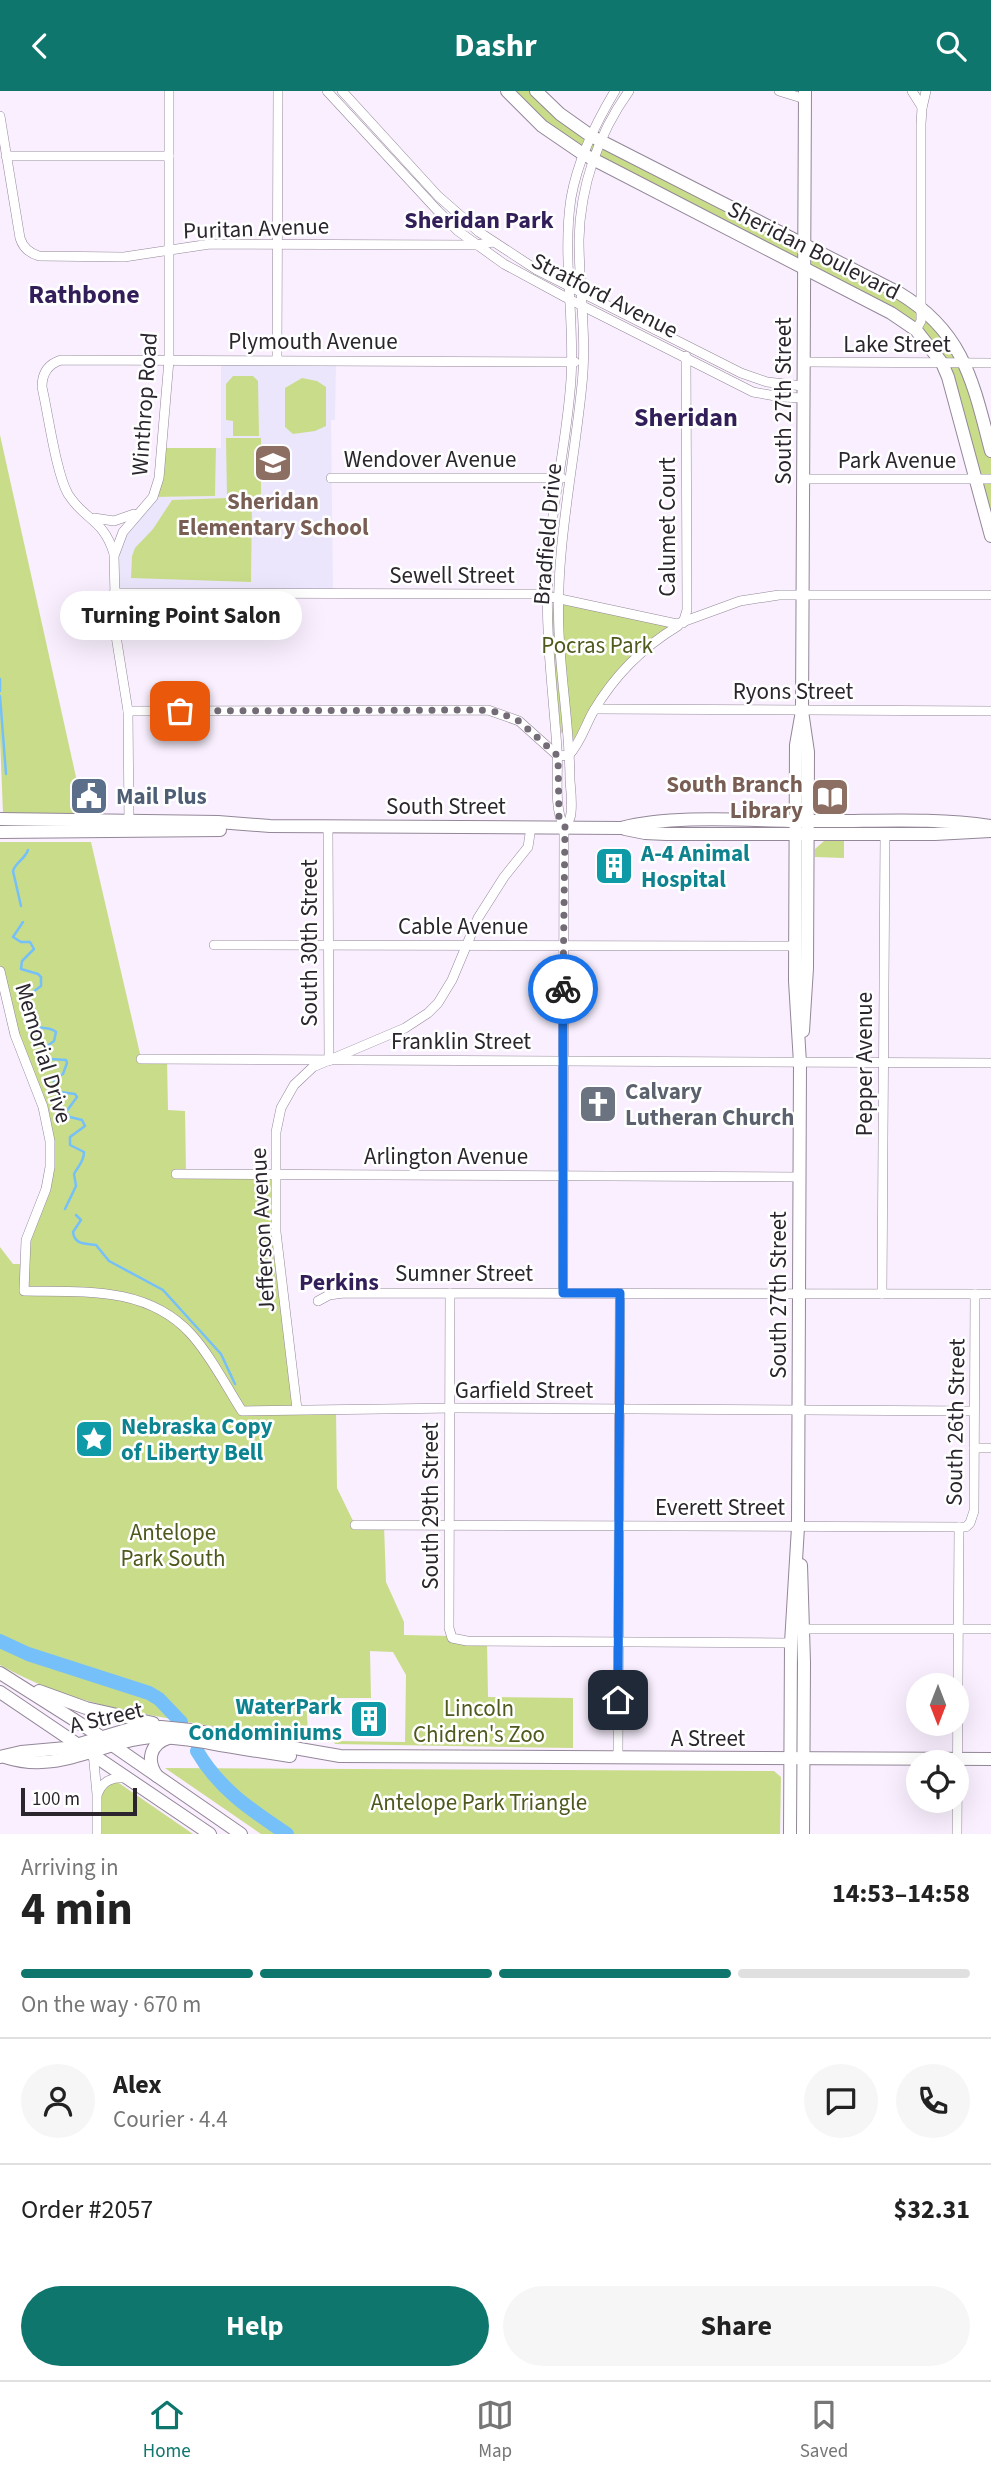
<!DOCTYPE html>
<html lang="en">
<head>
<meta charset="utf-8">
<style>
  body { margin:0; font-family:"Source Sans 3",sans-serif; background:#f6f6f6; color:#222; height:100vh; display:flex; flex-direction:column; font-size:26px; white-space:nowrap }
  * { box-sizing:border-box; margin:0 }
  p { font-size:23px; color:#767676 }
  .icon { flex:none; width:38px; height:38px; fill:none; stroke:currentColor; stroke-width:2; stroke-linecap:round; stroke-linejoin:round }
  .map { position:relative; height:1743px; overflow:hidden }
  .drawer { display:flex; flex-direction:column; background:#fff; flex:1 }
  .drawer>* { flex:none }
  .needle { width:46px; rotate:180deg }
  .buttons { position:absolute; left:906px; top:1582px; display:grid; gap:14px }
  .buttons a { display:grid; place-items:center; width:63px; height:63px; border-radius:50%; background:#fff; box-shadow:0 7px 28px #0002; font-size:35px }
  .scale { position:absolute; left:21px; bottom:18px; width:116px; box-sizing:border-box; padding-left:7px; border:4px solid #2b262d; border-top:0; font-size:19px; line-height:24px; white-space:nowrap; color:#2b262d; -webkit-text-stroke:5px #fff; paint-order:stroke }
  .pin { position:absolute; display:grid; place-items:center; width:60px; height:60px; color:#fff; margin:-30px; border-radius:14px; box-shadow:0 4px 10px #0006 }
  .courier { position:absolute; display:grid; place-items:center; width:70px; height:70px; margin:-35px; border:5px solid #1a73e8; border-radius:50%; background:#fff; color:#222; box-shadow:0 2px 9px #0007 }
  .bubble { position:absolute; height:49px; border-radius:24px; background:#fff; box-shadow:0 7px 28px #0002; font-size:23px; font-weight:700; line-height:49px; text-align:center }
  .summary em { font-style:normal; font-weight:700 }
  .summary div { display:flex; flex-direction:column-reverse }
  .summary { display:flex; align-items:center; justify-content:space-between; height:119px; padding:0 21px }
  h1 { font-size:46px; font-weight:700; line-height:52px }
  .bar { display:grid; grid-template-columns:repeat(4,1fr); gap:10px 7px; align-content:center; height:84px; padding:0 21px }
  .bar i { height:9px; border-radius:5px; background:#e0e0e0 }
  .bar .on { background:#0f766e }
  .bar p { grid-column:span 4 }
  .line { display:flex; align-items:center; gap:18px; padding:0 21px; border-top:2px solid #e0e0e0 }
  .line div { flex:1 }
  .round { display:grid; place-items:center; flex:none; width:74px; height:74px; border-radius:37px; background:#f6f6f6 }
  .primary-button { display:flex; gap:14px; margin-top:auto; padding:14px 21px }
  .primary-button a { flex:1; height:80px; border-radius:42px; background:#0f766e; color:#fff; font-size:28px; font-weight:700; line-height:80px; text-align:center }
  .primary-button a+a { background:#f6f6f6; color:#222 }
  header { display:flex; justify-content:space-between; align-items:center; height:91px; padding:0 21px; background:#0f766e; color:#fff; font-size:32px; font-weight:700 }
  .tab-bar { display:flex; justify-content:space-around; align-items:center; height:98px; border-top:2px solid #e0e0e0; background:#fff; font-size:19px; color:#767676 }
  .tab-bar a { display:grid; justify-items:center; gap:4px }
  .tab-bar .on { color:#0f766e }
  .map>svg:first-child { display:block }
  .education { fill:#ebe6fc }
  .green { fill:#c9dc8a; fill-rule:evenodd }
  .lines { fill:none; stroke-linecap:round; stroke-linejoin:round }
  .stream { stroke:#76c0f9; stroke-width:2.5 }
  .river { stroke:#76c0f9; stroke-width:14 }
  .street-casing { stroke:#938798; stroke-width:10 }
  .secondary-casing { stroke:#938798; stroke-width:14 }
  .street { stroke:#fff; stroke-width:9 }
  .secondary { stroke:#fff; stroke-width:12 }
  .done { stroke:#736c76; stroke-width:7; stroke-dasharray:0 12.6 }
  .route { stroke:#1a73e8; stroke-width:9 }
  .labels { text-anchor:middle; stroke-width:5; stroke-linejoin:round; paint-order:stroke }
  .street-label { font-size:23px; fill:#2b262d; stroke:#fff }
  .education-label { font-size:23px; font-weight:bold; fill:#785e54; stroke:#fff }
  .park-label { font-size:23px; fill:#4e591d; stroke:#fff }
  .service-label { font-size:23px; font-weight:bold; fill:#4e5e75; stroke:#fff; text-anchor:start }
  .culture-label { font-size:23px; font-weight:bold; fill:#0d838f; stroke:#fff; text-anchor:start }
  .worship-label { font-size:23px; font-weight:bold; fill:#5b616d; stroke:#fff; text-anchor:start }
  .neighbourhood-label { font-size:24px; font-weight:bold; fill:#321e58; stroke:#fff }
  .quarter-label { font-size:26px; font-weight:bold; fill:#321e58; stroke:#fff }
</style>
</head>
<body>
<header><svg class="icon" aria-label="back" viewBox="0 0 24 24"><path d="M15 5l-7 7 7 7"/></svg>Dashr<svg class="icon" aria-label="search" viewBox="0 0 24 24"><circle cx="10" cy="10" r="6"/><path d="M15 15l6 6"/></svg></header>
<div class="map">
<svg width="991" height="1743" viewBox="0 0 991 1743">
  <rect width="100%" height="100%" fill="#f9effe"/>
  <polygon class="education" points="221,269 336,270 335,329 331,329 333,503 114,502 116,456 153,406 215,405 216,357 221,357"/>
  <g class="green">
    <polygon points="507,0 536,0 560,23 899,202 952,251 991,360 991,445 954,302 916,239 593,68"/>
    <polygon points="233,285 253,285 258,290 259,345 233,345 233,330 226,329 226,293"/>
    <polygon points="302,287 317,290 326,296 326,335 315,340 293,343 285,336 285,297"/>
    <polygon points="0,344 84,722 3,722 0,647"/>
    <polygon points="226,347 261,347 261,407 252,407 251,491 131,487 132,465 135,457 153,438 172,409 227,407"/>
    <polygon points="162,357 216,357 215,405 153,406"/>
    <polygon points="558,506 677,533 618,585 569,664"/>
    <polygon points="553,512 564,641 561,642 551,551"/>
    <polygon points="824,750 844,750 844,767 815,766 815,758"/>
    <path d="M0,751H91L141,967L167,968L168,1019L185,1020L186,1083L276,1084V1141L297,1318H336L337,1397L355,1434H384L386,1491L404,1531V1544L451,1545L487,1551L488,1606L573,1607V1657L335,1653L334,1651C292,1650 253,1641 211,1635C134,1621 70,1613 0,1574V1156L13,1173H24L50,1059L0,880ZM370,1560L393,1561L406,1584L405,1651L336,1650L308,1641L307,1623H335L336,1607H371Z"/>
    <polygon points="165,1677 774,1680 781,1686 780,1743 261,1743"/>
    <polygon points="113,1688 193,1743 97,1743 100,1696"/>
  </g>
  <g class="lines">
    <g class="stream">
      <polyline points="0,588 0,600"/>
      <polyline points="0,605 6,683"/>
      <path d="M21,815L13,780C15,772 25,768 28,759"/>
      <path d="M23,831L13,846L21,851H30L34,858L22,870L21,878L38,883L41,886V895L26,906L27,915L34,917L35,921L31,924V932C38,940 49,934 56,941L54,950L42,959L43,964L51,968L66,969L67,972L63,983L54,988V995L60,1001L75,1003L77,1006L66,1021L70,1026L82,1029L85,1035L70,1046V1054L84,1061C84,1071 78,1075 74,1083L76,1095L65,1118"/>
      <path d="M76,1124L81,1129L73,1141C75,1155 86,1152 96,1154L109,1170L163,1199L221,1263L235,1293"/>
    </g>
    <g class="river">
      <polyline points="0,1550 28,1563 149,1602 159,1608 181,1631"/>
      <path d="M197,1660C219,1698 251,1719 287,1743"/>
    </g>
    <defs>
      <g id="street">
        <polyline points="327,0 438,120 458,140 504,173 565,206 753,301 781,306 803,307"/>
        <polyline points="342,0 438,105 479,141 537,179 741,282 767,291 803,295"/>
        <polyline points="779,0 805,8"/>
        <polyline points="912,0 922,16"/>
        <path d="M0,25L20,147C23,157 29,162 39,165L124,166L210,153L477,154L493,151"/>
        <polyline points="6,65 169,65"/>
        <polyline points="916,239 921,230 921,33 922,17 926,0"/>
        <polyline points="277,269 278,0"/>
        <polyline points="803,271 991,272"/>
        <polyline points="331,387 562,387"/>
        <polyline points="804,388 991,388"/>
        <polyline points="94,427 114,430 134,423"/>
        <path d="M114,463C104,428 84,429 68,403C56,382 48,322 42,296C42,282 48,273 61,269L575,271"/>
        <polyline points="114,502 537,503 677,533 740,510 779,504 991,504"/>
        <polyline points="683,532 687,519 686,265"/>
        <polyline points="595,618 991,620"/>
        <path d="M128,620L488,619L519,630L558,665L569,664C581,651 585,635 593,621C614,585 643,556 678,535"/>
        <polyline points="129,732 128,620 116,545 114,465 123,441 153,406 159,387 169,269 169,0"/>
        <polyline points="328,735 329,970"/>
        <path d="M564,736C566,733 569,731 570,727C573,717 571,701 570,690C570,640 561,591 559,541C555,458 574,376 582,293C587,245 579,197 579,149C580,96 598,43 629,0"/>
        <polyline points="214,854 795,855"/>
        <path d="M0,880L15,944L43,1016L50,1050V1076L46,1098L26,1149L24,1200C83,1201 147,1195 191,1243C211,1265 226,1295 242,1320L456,1317L974,1320"/>
        <polyline points="141,968 991,972"/>
        <polyline points="176,1083 800,1086"/>
        <polyline points="450,1202 449,1537 452,1547 467,1550 791,1552"/>
        <path d="M563,1202L564,736C553,715 559,682 557,658C553,599 545,542 548,483C550,417 567,353 571,288C575,228 562,166 571,107C578,68 595,33 615,0"/>
        <polyline points="882,1203 885,744"/>
        <polyline points="318,1210 329,1204 344,1202 991,1203"/>
        <polyline points="297,1318 276,1141 276,1041 281,1017 294,994 313,976 405,937 428,922 438,912 452,889 478,827 504,786 528,756 531,736"/>
        <polyline points="974,1357 991,1357"/>
        <polyline points="355,1434 966,1436 970,1432 974,1420 975,1203"/>
        <polyline points="804,1538 991,1538"/>
        <polyline points="93,1661 97,1703 97,1743"/>
        <polyline points="618,1666 620,1202"/>
        <path d="M98,1702C103,1689 113,1686 126,1687"/>
        <polyline points="957,1743 959,1436"/>
      </g>
      <g id="secondary">
        <polyline points="507,0 542,35 583,63 891,222 916,239 942,272 948,286 991,445"/>
        <path d="M536,0L560,23L591,45L899,202C964,241 973,291 991,360"/>
        <path d="M0,728L218,731L270,735L621,737C677,723 750,730 809,730C869,731 931,726 991,735"/>
        <polyline points="625,738 645,742 666,743 935,743 991,740"/>
        <polyline points="0,741 220,739"/>
        <polyline points="803,940 807,877 808,661 802,620 805,0"/>
        <polyline points="801,1474 804,1572 803,1743"/>
        <polyline points="0,1582 95,1642 241,1743"/>
        <polyline points="39,1600 86,1617 153,1632"/>
        <polyline points="0,1601 210,1743"/>
        <polyline points="0,1666 21,1661 66,1657 130,1638 161,1636 191,1639 340,1665 991,1668"/>
        <path d="M5,1666C60,1684 100,1650 152,1646C171,1645 191,1649 210,1652C237,1657 263,1661 290,1665"/>
        <path d="M157,1685C146,1670 150,1653 168,1647"/>
        <polyline points="790,1743 791,1552 798,1436 800,972 795,890 796,654 802,620"/>
      </g>
    </defs>
    <use href="#street" class="street-casing"/>
    <use href="#secondary" class="secondary-casing"/>
    <use href="#street" class="street"/>
    <use href="#secondary" class="secondary"/>
  </g>
  <g class="lines">
    <polyline class="done" points="180,620 480,619 498,621 519,630 558,665 559,727 565,736 563,898"/>
    <polyline class="route" points="563,898 563,1202 620,1202 618,1609"/>
  </g>
  <defs>
    <symbol id="school-square" viewBox="-11 -11 22 22"><rect x="-9" y="-9" width="18" height="18" rx="4" fill="#8d6e63" stroke="#fff"/><path d="M0-5L7-2L0 1L-7-2ZM-4 1L0 2.5L4 1V4Q0 6-4 4Z" fill="#fff"/></symbol>
    <symbol id="civic-square" viewBox="-11 -11 22 22"><rect x="-9" y="-9" width="18" height="18" rx="4" fill="#5c6f8a" stroke="#fff"/><path d="M-.6-6.5H3V-4.5H.6V-3L4-1V1h2V6H-6V1h2V-1L-.6-3ZM-1.2 2.5V6h2.4V2.5Z" fill="#fff"/></symbol>
    <symbol id="library-square" viewBox="-11 -11 22 22"><rect x="-9" y="-9" width="18" height="18" rx="4" fill="#8d6e63" stroke="#fff"/><path d="M-6-4Q-3-5.5-.7-3.5V5Q-3 3-6 4ZM6-4Q3-5.5 .7-3.5V5Q3 3 6 4Z" fill="#fff"/></symbol>
    <symbol id="building-square" viewBox="-11 -11 22 22"><rect x="-9" y="-9" width="18" height="18" rx="4" fill="#0f9aa8" stroke="#fff"/><path d="M-4-6H4V6H1V3H-1V6H-4ZM-2.5-4.3h1.7v1.8h-1.7ZM.8-4.3h1.7v1.8H.8ZM-2.5-1h1.7V.8h-1.7ZM.8-1h1.7V.8H.8Z" fill="#fff"/></symbol>
    <symbol id="church-square" viewBox="-11 -11 22 22"><rect x="-9" y="-9" width="18" height="18" rx="4" fill="#6b7280" stroke="#fff"/><path d="M-1.2-6h2.4v3.5h3.3v2.4h-3.3V6h-2.4V-.1h-3.3v-2.4h3.3Z" fill="#fff"/></symbol>
    <symbol id="sight-square" viewBox="-11 -11 22 22"><rect x="-9" y="-9" width="18" height="18" rx="4" fill="#0f9aa8" stroke="#fff"/><path d="M0-6L1.8-2.2L6-1.7L2.9 1.2L3.7 5.4L0 3.3L-3.7 5.4L-2.9 1.2L-6-1.7L-1.8-2.2Z" fill="#fff"/></symbol>
  </defs>
  <g fill-rule="evenodd">
    <use href="#school-square" x="251" y="350" width="44" height="44"/>
    <use href="#civic-square" x="67" y="683" width="44" height="44"/>
    <use href="#library-square" x="808" y="684" width="44" height="44"/>
    <use href="#building-square" x="592" y="753" width="44" height="44"/>
    <use href="#church-square" x="576" y="991" width="44" height="44"/>
    <use href="#sight-square" x="72" y="1326" width="44" height="44"/>
    <use href="#building-square" x="347" y="1606" width="44" height="44"/>
  </g>
  <g class="labels">
    <g class="street-label">
      <text transform="translate(256 137) rotate(-2)" y="8">Puritan Avenue</text>
      <text transform="translate(814 159) rotate(27)" y="8">Sheridan Boulevard</text>
      <text transform="translate(605 204) rotate(27)" y="8">Stratford Avenue</text>
      <text x="313" y="258">Plymouth Avenue</text>
      <text x="897" y="261">Lake Street</text>
      <text transform="translate(783 310) rotate(-90)" y="8">South 27th Street</text>
      <text transform="translate(144 313) rotate(-86)" y="8">Winthrop Road</text>
      <text x="430" y="376">Wendover Avenue</text>
      <text x="897" y="377">Park Avenue</text>
      <text transform="translate(667 436) rotate(-90)" y="8">Calumet Court</text>
      <text transform="translate(547 443) rotate(-85)" y="8">Bradfield Drive</text>
      <text x="452" y="492">Sewell Street</text>
      <text x="793" y="608">Ryons Street</text>
      <text x="446" y="723">South Street</text>
      <text x="463" y="843">Cable Avenue</text>
      <text transform="translate(309 852) rotate(-90)" y="8">South 30th Street</text>
      <text x="461" y="958">Franklin Street</text>
      <text transform="translate(44 962) rotate(73)" y="8">Memorial Drive</text>
      <text transform="translate(864 973) rotate(-90)" y="8">Pepper Avenue</text>
      <text x="446" y="1073">Arlington Avenue</text>
      <text transform="translate(262 1139) rotate(-93)" y="8">Jefferson Avenue</text>
      <text x="464" y="1190">Sumner Street</text>
      <text transform="translate(778 1204) rotate(-90)" y="8">South 27th Street</text>
      <text x="524" y="1307">Garfield Street</text>
      <text transform="translate(955 1331) rotate(-89)" y="8">South 26th Street</text>
      <text transform="translate(430 1415) rotate(-90)" y="8">South 29th Street</text>
      <text x="720" y="1424">Everett Street</text>
      <text transform="translate(106 1626) rotate(-13)" y="8">A Street</text>
      <text x="708" y="1655">A Street</text>
    </g>
    <g class="education-label">
      <text x="273" y="418">Sheridan<tspan x="273" dy="26">Elementary School</tspan></text>
      <text x="803" y="701" text-anchor="end">South Branch<tspan x="803" dy="26">Library</tspan></text>
    </g>
    <g class="park-label">
      <text x="597" y="562">Pocras Park</text>
      <text x="173" y="1449">Antelope<tspan x="173" dy="26">Park South</tspan></text>
      <text x="479" y="1625">Lincoln<tspan x="479" dy="26">Chidren's Zoo</tspan></text>
      <text x="479" y="1719">Antelope Park Triangle</text>
    </g>
    <g class="service-label">
      <text x="116" y="713">Mail Plus</text>
    </g>
    <g class="culture-label">
      <text x="641" y="770">A-4 Animal<tspan x="641" dy="26">Hospital</tspan></text>
      <text x="121" y="1343">Nebraska Copy<tspan x="121" dy="26">of Liberty Bell</tspan></text>
      <text x="342" y="1623" text-anchor="end">WaterPark<tspan x="342" dy="26">Condominiums</tspan></text>
    </g>
    <g class="worship-label">
      <text x="625" y="1008">Calvary<tspan x="625" dy="26">Lutheran Church</tspan></text>
    </g>
    <g class="neighbourhood-label">
      <text x="479" y="137">Sheridan Park</text>
      <text x="339" y="1199">Perkins</text>
    </g>
    <g class="quarter-label">
      <text x="84" y="212">Rathbone</text>
      <text x="686" y="335">Sheridan</text>
    </g>
  </g>
</svg>
<div class="buttons">
<a><svg class="needle" viewBox="-14 -14 28 28"><path d="M0-13l5 13h-10z" fill="#e53935"/><path d="M0 13l5-13h-10z" fill="#767676"/></svg></a>
<a><svg class="icon" aria-label="locate" viewBox="0 0 24 24"><circle cx="12" cy="12" r="6"/><path d="M12 2v4M12 18v4M2 12h4M18 12h4"/></svg></a>
</div>
<div class="scale">100 m</div>
<div class="pin" style="left:180px;top:620px;background:#ea580c"><svg class="icon" aria-label="bag" viewBox="0 0 24 24"><path d="M5 8h14l-1 12H6zM9 8a3 3 0 0 1 6 0"/></svg></div>
<div class="pin" style="left:618px;top:1609px;background:#1f2937"><svg class="icon" aria-label="home" viewBox="0 0 24 24"><path d="M3 11l9-7 9 7M6 9v11h12V9"/></svg></div>
<div class="courier" style="left:563px;top:898px"><svg class="icon" aria-label="bike" viewBox="0 0 24 24"><circle cx="6" cy="16" r="4"/><circle cx="18" cy="16" r="4"/><path d="M6 16l4-8h5l3 8M10 8l3 8H6M13 5h3"/></svg></div>
<div class="bubble" style="left:60px;top:500px;width:242px">Turning Point Salon</div>
</div>
<section class="drawer">
<div class="summary"><div><h1>4 min</h1><p>Arriving in</p></div><em>14:53–14:58</em></div>
<div class="bar"><i class="on"></i><i class="on"></i><i class="on"></i><i></i><p>On the way · 670 m</p></div>
<div class="line" style="height:126px"><a class="round"><svg class="icon" aria-label="person" viewBox="0 0 24 24"><circle cx="12" cy="8" r="4"/><path d="M4 21q1-7 8-7t8 7"/></svg></a><div><b>Alex</b><p>Courier · 4.4</p></div><a class="round"><svg class="icon" aria-label="chat" viewBox="0 0 24 24"><path d="M4 5h16v11H9l-5 4z"/></svg></a><a class="round"><svg class="icon" aria-label="phone" viewBox="0 0 24 24"><path d="M5 4h4l2 5-3 2q2 4 5 5l2-3 5 2v4C11 20 4 13 5 4z"/></svg></a></div>
<div class="line" style="height:91px"><div>Order #2057</div><b>$32.31</b></div>
<div class="primary-button"><a>Help</a><a>Share</a></div>
</section>
<nav class="tab-bar">
<a class="on"><svg class="icon" aria-label="home" viewBox="0 0 24 24"><path d="M3 11l9-7 9 7M6 9v11h12V9"/></svg>Home</a>
<a><svg class="icon" aria-label="map" viewBox="0 0 24 24"><path d="M3 6l6-2 6 2 6-2v14l-6 2-6-2-6 2zM9 4v14M15 6v14"/></svg>Map</a>
<a><svg class="icon" aria-label="saved" viewBox="0 0 24 24"><path d="M7 4h10v16l-5-4-5 4z"/></svg>Saved</a>
</nav>
</body>
</html>
